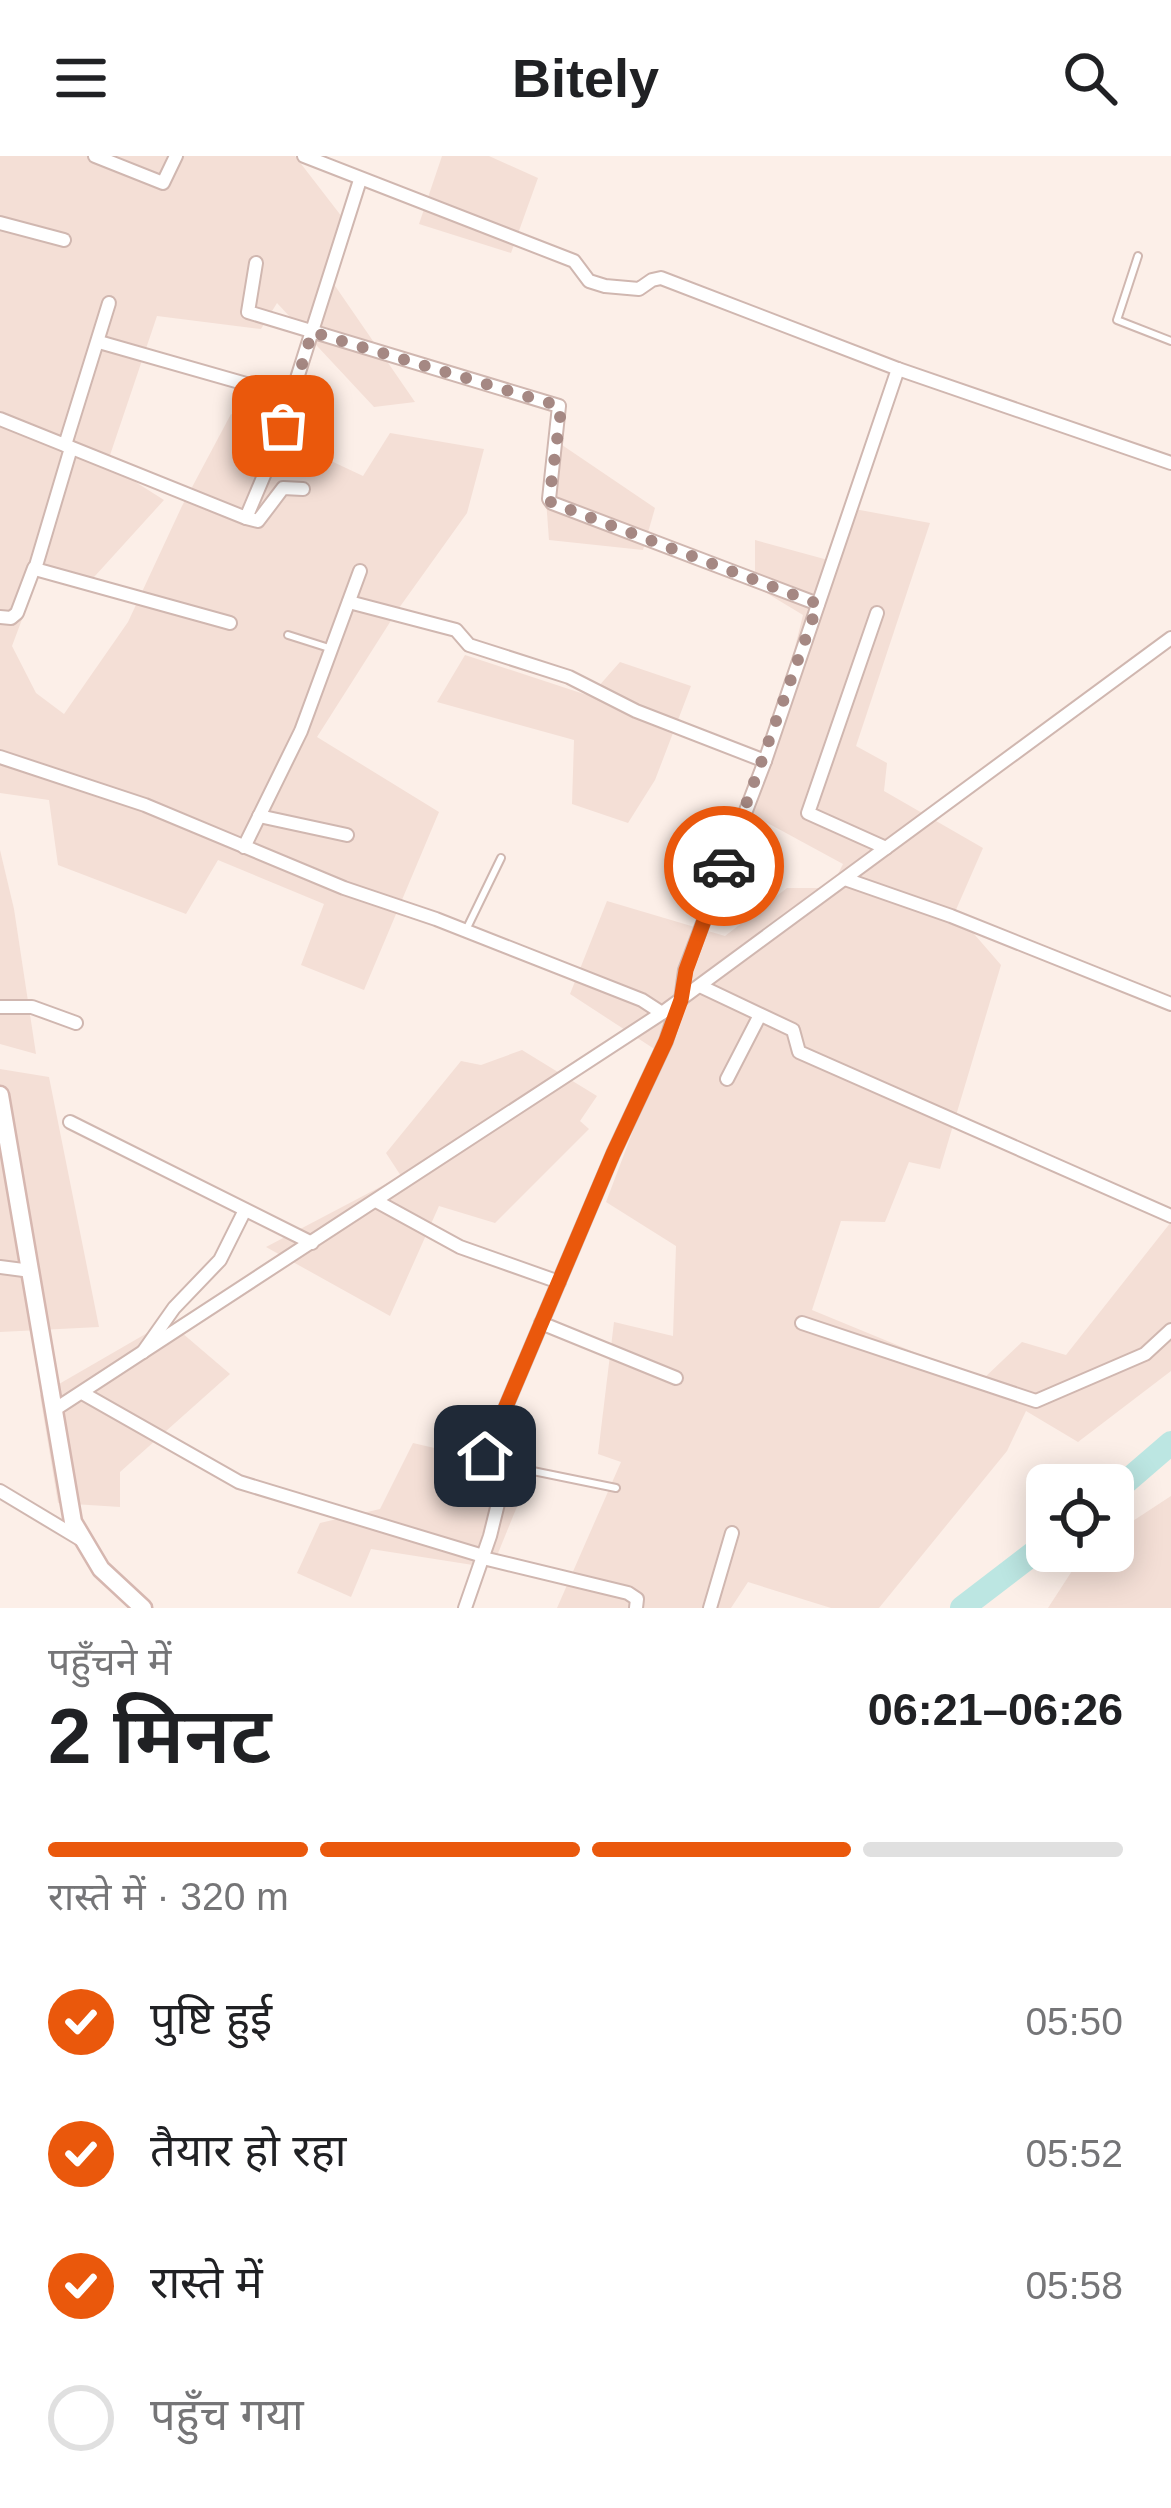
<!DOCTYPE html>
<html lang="hi">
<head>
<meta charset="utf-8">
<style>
  body { margin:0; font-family:Helvetica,"Noto Sans Devanagari",sans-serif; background:#f2f2f2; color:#202124; height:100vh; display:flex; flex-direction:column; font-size:45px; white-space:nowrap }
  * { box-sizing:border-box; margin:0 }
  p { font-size:39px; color:#757577 }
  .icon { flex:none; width:66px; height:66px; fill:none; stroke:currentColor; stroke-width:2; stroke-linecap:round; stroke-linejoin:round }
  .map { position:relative; height:1452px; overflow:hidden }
  .side { display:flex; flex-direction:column; background:#fff; flex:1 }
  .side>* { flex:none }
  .controls { position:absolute; left:1026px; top:1308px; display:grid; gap:24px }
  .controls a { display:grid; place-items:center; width:108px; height:108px; border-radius:18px; background:#fff; box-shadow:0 6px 30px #0003; font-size:60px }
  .pin { position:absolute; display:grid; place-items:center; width:102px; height:102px; color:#fff; margin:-51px; border-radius:24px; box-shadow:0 6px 18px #0006 }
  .courier { position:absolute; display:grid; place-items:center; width:120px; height:120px; margin:-60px; border:9px solid #ea580c; border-radius:50%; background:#fff; color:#222; box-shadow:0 3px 15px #0007 }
  .head em { font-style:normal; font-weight:600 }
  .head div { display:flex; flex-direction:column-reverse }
  .head { display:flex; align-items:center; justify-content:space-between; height:204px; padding:0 48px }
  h1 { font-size:78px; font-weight:600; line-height:90px }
  .bar { display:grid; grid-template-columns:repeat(4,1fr); gap:18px 12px; align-content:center; height:144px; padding:0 48px }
  .bar i { height:15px; border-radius:9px; background:#e0e0e0 }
  .bar .current { background:#ea580c }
  .bar p { grid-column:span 4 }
  ol { padding:0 48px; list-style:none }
  li { display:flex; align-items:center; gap:36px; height:132px }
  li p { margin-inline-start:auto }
  li .icon { padding:12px; border-radius:50%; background:#ea580c; color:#fff; stroke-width:4 }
  li:last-child { color:#757577 }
  li i { width:66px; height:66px; border:6px solid #e0e0e0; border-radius:50% }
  header { display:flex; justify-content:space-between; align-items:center; height:156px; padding:0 48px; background:#fff; font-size:54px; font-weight:600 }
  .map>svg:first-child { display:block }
  .residential { fill:#f4dfd6 }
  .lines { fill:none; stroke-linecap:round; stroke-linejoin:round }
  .river { stroke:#bce6e2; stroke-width:24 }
  .lane-casing { stroke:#d0b7b0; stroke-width:10 }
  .street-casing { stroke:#d0b7b0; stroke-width:16 }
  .secondary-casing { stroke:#d6b7b0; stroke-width:21 }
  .lane { stroke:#fff; stroke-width:6 }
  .street { stroke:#fff; stroke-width:12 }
  .secondary { stroke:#fff; stroke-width:16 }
  .done { stroke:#a58883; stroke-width:12; stroke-dasharray:0 21.6 }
  .route { stroke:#ea580c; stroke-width:15 }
</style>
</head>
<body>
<header><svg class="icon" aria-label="menu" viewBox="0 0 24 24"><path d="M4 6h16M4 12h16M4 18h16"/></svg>Bitely<svg class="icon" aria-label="search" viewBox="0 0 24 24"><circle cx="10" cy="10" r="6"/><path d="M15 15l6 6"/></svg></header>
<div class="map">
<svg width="1171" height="1452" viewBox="0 0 1171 1452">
  <rect width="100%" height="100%" fill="#fcefe8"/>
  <g class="residential">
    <polygon points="0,0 295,0 349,70 331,124 415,246 374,251 277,147 261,173 157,160 107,308 164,344 85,431 39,418 12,490 36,537 64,558 128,466 182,350 231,258 363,320 390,277 484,293 467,357 399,452 317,581 439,656 364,834 301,809 324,748 218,704 186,758 58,709 49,644 0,637"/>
    <polygon points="442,0 489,0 538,22 511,97 419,68"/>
    <polygon points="562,289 655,352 643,394 549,384 545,330"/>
    <polygon points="849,352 930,367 856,590 887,607 884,635 983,692 955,756 1001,809 940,1013 909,1006 885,1066 841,1065 812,1154 982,1224 1022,1186 1066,1199 1171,1066 1171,1215 1078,1286 1026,1255 1007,1295 879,1452 831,1452 748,1426 731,1452 557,1452 621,1306 598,1298 614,1166 673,1180 676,1090 606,1046 662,898 570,838 607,745 725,780 787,732 831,732 843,708 753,659 803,459 755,430 755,384 828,404"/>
    <polygon points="465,499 590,540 620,506 691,530 655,624 628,667 572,648 574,584 437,546"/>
    <polygon points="0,694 14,753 36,898 0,888"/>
    <polygon points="522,894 597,940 580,965 589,973 495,1067 439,1050 390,1160 266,1091 401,1020 386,997 461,905 481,909"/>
    <polygon points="0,913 49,921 99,1171 0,1176"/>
    <polygon points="168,1165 230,1218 120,1316 120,1351 58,1347 40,1239"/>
    <polygon points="463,1250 514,1274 511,1309 527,1326 492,1412 371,1393 351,1441 297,1417 320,1367 380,1353 413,1287 443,1294"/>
    <polygon points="1171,1340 1171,1452 1048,1452 1083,1398 1113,1395 1113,1378"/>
  </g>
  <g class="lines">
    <g class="river">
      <polyline points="1113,1337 1171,1287"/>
      <polyline points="962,1452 1047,1387"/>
    </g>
    <defs>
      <g id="lane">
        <polyline points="1138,100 1117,164 1171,185"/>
        <polyline points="288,479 329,492"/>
        <polyline points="466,774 501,702"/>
        <polyline points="508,1310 616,1332"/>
      </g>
      <g id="street">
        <polyline points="95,0 163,27 176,0"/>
        <polyline points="304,0 574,105 589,125 605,130 639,133 652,124 661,122 898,213 1171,307"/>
        <polyline points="0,67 64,84"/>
        <polyline points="256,107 248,156 559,250 549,343 552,347 818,448"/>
        <polyline points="99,186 292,241"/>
        <polyline points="0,263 246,362 273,298 360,24"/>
        <polyline points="65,289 109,147"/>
        <polyline points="71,292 35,413 230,467"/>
        <polyline points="246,362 258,365 283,332 303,333"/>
        <polyline points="349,446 456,474 469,489 569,521 636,555 765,605"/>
        <polyline points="877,457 808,657 886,692"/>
        <polyline points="0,461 11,462 17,457 34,412"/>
        <polyline points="0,601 145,649 344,732 436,763 642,844 662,857"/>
        <polyline points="259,660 347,679"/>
        <polyline points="244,691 301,575 360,415"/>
        <polyline points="845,723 951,760 1171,848"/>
        <polyline points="700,830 793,874 799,896 1171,1060"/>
        <polyline points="681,844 685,814 765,605 898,213"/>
        <polyline points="0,851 32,851 76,867"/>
        <polyline points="727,923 760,859"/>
        <polyline points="70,966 312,1087"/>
        <polyline points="376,1045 460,1091 559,1126"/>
        <polyline points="0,1111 31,1115"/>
        <polyline points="541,1167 676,1222"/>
        <polyline points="802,1167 1036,1245 1145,1198 1171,1174"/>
        <polyline points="143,1196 174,1152 220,1104 245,1054"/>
        <polyline points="84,1238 239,1326 483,1400"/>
        <polyline points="54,1254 662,857 1171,482"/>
        <polyline points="0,1335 80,1383"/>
        <polyline points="483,1402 628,1437 637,1443 636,1452"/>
        <polyline points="465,1452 490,1380 507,1311 485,1300 613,998 666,885 678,847"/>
        <polyline points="710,1452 732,1377"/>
      </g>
      <polyline id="secondary" points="0,939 73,1366 101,1413 143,1452"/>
    </defs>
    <use href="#lane" class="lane-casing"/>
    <use href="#street" class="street-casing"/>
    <use href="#secondary" class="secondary-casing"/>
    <use href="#lane" class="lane"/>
    <use href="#street" class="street"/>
    <use href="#secondary" class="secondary"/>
  </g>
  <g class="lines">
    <polyline class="done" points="283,270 312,176 556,249 561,254 549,344 552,347 818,448 724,710"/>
    <polyline class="route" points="485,1300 613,998 666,885 681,844 686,814 724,710"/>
  </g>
</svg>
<div class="controls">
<a><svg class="icon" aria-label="locate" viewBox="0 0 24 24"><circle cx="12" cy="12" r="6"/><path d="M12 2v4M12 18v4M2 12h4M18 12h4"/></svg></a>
</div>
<div class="pin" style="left:283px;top:270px;background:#ea580c"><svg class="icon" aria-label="bag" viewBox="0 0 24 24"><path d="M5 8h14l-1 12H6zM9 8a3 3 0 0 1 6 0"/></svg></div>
<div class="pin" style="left:485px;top:1300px;background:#1f2937"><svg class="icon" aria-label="home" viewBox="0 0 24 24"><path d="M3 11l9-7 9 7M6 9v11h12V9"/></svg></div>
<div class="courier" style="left:724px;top:710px"><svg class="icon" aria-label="car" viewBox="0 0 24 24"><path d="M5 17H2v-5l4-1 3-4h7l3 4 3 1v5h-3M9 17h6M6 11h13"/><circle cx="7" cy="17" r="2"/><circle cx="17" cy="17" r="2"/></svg></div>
</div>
<section class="side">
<div class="head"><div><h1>2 मिनट</h1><p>पहुँचने में</p></div><em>06:21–06:26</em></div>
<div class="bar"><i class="current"></i><i class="current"></i><i class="current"></i><i></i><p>रास्ते में · 320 m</p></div>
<ol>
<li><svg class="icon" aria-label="check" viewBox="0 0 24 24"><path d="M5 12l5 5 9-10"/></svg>पुष्टि हुई<p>05:50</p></li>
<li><svg class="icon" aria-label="check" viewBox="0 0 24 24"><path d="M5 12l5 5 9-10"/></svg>तैयार हो रहा<p>05:52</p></li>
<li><svg class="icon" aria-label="check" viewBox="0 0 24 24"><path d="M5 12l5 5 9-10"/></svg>रास्ते में<p>05:58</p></li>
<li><i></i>पहुँच गया</li>
</ol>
</section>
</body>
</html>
